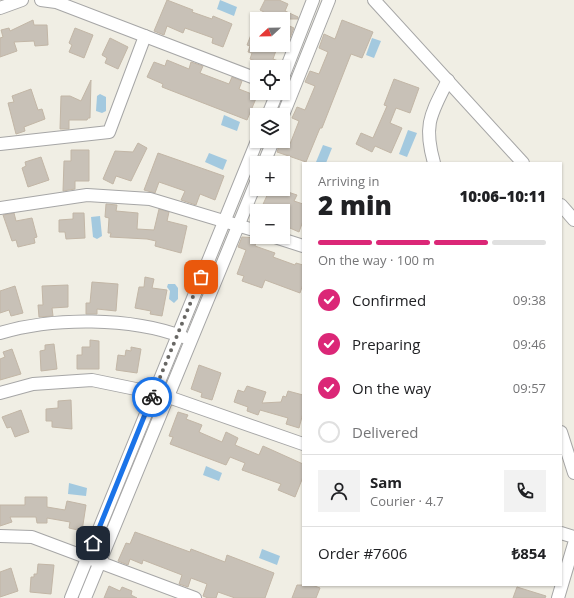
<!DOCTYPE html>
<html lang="en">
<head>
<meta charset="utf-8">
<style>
  body { margin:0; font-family:"Open Sans",sans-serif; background:#f2f2f2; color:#202124; height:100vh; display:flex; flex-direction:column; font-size:15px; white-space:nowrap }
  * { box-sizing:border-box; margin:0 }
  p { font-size:13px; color:#757577 }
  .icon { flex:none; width:22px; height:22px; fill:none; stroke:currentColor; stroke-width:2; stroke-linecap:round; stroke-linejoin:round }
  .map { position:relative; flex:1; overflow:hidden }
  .drawer { position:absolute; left:302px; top:162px; width:260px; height:424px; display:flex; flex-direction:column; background:#fff; border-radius:0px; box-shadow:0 1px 3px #0004 }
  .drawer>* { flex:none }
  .needle { width:26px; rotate:248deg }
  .controls { position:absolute; left:250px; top:12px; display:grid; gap:8px }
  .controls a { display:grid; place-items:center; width:40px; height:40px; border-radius:0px; background:#fff; box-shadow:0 1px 3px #0004; font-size:20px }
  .pin { position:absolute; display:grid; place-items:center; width:34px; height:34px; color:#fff; margin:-17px; border-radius:8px; box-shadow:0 2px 6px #0006 }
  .courier { position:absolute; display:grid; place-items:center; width:40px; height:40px; margin:-20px; border:3px solid #1a73e8; border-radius:50%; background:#fff; color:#222; box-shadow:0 1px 5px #0007 }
  .summary em { font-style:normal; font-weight:800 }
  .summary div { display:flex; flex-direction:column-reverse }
  .summary { display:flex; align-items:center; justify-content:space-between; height:68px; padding:0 16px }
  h1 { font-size:26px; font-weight:800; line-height:30px }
  .bar { display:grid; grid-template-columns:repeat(4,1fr); gap:6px 4px; align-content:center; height:48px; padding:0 16px }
  .bar i { height:5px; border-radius:3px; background:#e0e0e0 }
  .bar .selected { background:#db2777 }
  .bar p { grid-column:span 4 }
  .line { display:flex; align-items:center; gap:10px; padding:0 16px; border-top:1px solid #e0e0e0 }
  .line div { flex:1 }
  .round { display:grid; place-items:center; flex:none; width:42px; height:42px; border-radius:0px; background:#f2f2f2 }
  ol { padding:0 16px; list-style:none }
  li { display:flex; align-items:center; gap:12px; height:44px }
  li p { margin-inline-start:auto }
  li .icon { padding:4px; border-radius:50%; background:#db2777; color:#fff; stroke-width:4 }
  li:last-child { color:#757577 }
  li i { width:22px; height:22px; border:2px solid #e0e0e0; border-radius:50% }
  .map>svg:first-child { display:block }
  .water { fill:#a3c9df }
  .building { fill:#c8c1b7; stroke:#c2b6a6 }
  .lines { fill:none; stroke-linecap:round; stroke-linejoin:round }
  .street-casing { stroke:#a6a6a6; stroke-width:14 }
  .street { stroke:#fff; stroke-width:12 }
  .done { stroke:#686764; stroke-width:4; stroke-dasharray:0 7.2 }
  .route { stroke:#1a73e8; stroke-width:5 }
</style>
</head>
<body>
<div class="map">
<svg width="574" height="598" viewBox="0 0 574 598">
  <rect width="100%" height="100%" fill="#f0eee4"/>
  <g class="water">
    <polygon points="220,0 237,7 234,16 217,9"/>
    <polygon points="372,38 381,41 374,58 366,55"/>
    <polygon points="100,94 106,97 106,111 102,113 96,111 97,96"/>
    <polygon points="224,115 240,122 237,131 221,125"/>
    <polygon points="408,130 417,133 407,157 399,154"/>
    <polygon points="323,145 332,148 326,163 316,162"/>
    <polygon points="209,153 227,160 223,170 205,162"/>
    <polygon points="100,216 102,236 97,239 93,237 91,217"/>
    <polygon points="168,284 175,284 178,288 178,299 174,303 169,299 170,291 167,287"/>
    <polygon points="206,466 222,473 219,481 203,475"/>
    <polygon points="69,483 87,488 86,496 68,494"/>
    <polygon points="262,549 280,556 277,565 259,558"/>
  </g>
  <g class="building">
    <polygon points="167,0 193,10 192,12 212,19 213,16 232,24 223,47 212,43 213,38 185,28 183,33 167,26 164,35 154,31"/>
    <polygon points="265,0 279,0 288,4 285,11 298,17 298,19 260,19 264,12 260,10"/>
    <polygon points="33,20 34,25 47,25 48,45 35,46 34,41 14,42 17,51 0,57 0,38 3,37 1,30 9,28 10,31"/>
    <polygon points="342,20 373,32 362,58 351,54 322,128 320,128 306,162 277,152 281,141 290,144 299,121 292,118 297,107 305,110 315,86 305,82 310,71 319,74 328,52 319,48 324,34 335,39"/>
    <polygon points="256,22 257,45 278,45 273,59 281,62 279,67 271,67 250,59 252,53 248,52 250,46 247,45"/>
    <polygon points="283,23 294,28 289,40 283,37"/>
    <polygon points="75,28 93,35 84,58 69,52 72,45 69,43"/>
    <polygon points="110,38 128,47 118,69 105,63 107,58 102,55"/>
    <polygon points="167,60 189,69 191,62 203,66 200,73 229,84 232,77 242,81 239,89 257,96 247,120 162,87 163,84 147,77 154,62 165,66"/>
    <polygon points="394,79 419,88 410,113 396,108 390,123 402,128 391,153 375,146 372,152 356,144 361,133 373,138 387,106 384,105"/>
    <polygon points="91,80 90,118 88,118 87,120 69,120 69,129 60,129 61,96 70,96 81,101"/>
    <polygon points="31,89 38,110 42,109 45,119 24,127 25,131 16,134 8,103 14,102 12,96"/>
    <polygon points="138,143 147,148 131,181 116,176 113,184 103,179 115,151 133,152"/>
    <polygon points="71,150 89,150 89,181 75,181 75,189 63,191 64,161 71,161"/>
    <polygon points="158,153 224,176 215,200 200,194 196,205 181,200 185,191 159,182 155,193 144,190"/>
    <polygon points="41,157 49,180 28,187 22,168 26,166 25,162"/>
    <polygon points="279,189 297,195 294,201 303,204 303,221 299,232 283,225 283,211 260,211 269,191 277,194"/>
    <polygon points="106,204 117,205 116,211 138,213 137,229 154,230 159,209 169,212 167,221 187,226 181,253 155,246 156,241 147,239 110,237 111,233 108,233 109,218 105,217"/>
    <polygon points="14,213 16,221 32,218 37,237 34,238 35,243 18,247 16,240 12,241 3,215"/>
    <polygon points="73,213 84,213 85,238 66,239 65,232 59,232 59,220 73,219"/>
    <polygon points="242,237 257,238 255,246 275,253 273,257 295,265 296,263 303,265 303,284 300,293 265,280 262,288 242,281 244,276 237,274 246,250 238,247"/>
    <polygon points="145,277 154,279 152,288 167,290 162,316 150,314 151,311 135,308 139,287 144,287"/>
    <polygon points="92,282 118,284 116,311 97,309 97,314 86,314 86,303 90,303"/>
    <polygon points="68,285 68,307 52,308 53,316 39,317 38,305 43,305 42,286"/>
    <polygon points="15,286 23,313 11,316 9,310 0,313 0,291"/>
    <polygon points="90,340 99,341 99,369 77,369 77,355 82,355 82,347 90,347"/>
    <polygon points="54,344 57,369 41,371 40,351 45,350 45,345"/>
    <polygon points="131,347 141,349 137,373 116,370 118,355 125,356 126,350 131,351"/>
    <polygon points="12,349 21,374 0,380 0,359 5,357 3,352"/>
    <polygon points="199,365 221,373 212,400 201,397 202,393 191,389"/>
    <polygon points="247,386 266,392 262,403 281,402 283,396 286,397 288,391 303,395 303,413 299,428 286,424 288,418 260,410 258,415 247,411 248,407 234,402 238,390 244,392"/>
    <polygon points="71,400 72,429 52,427 52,421 46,421 46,409 58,408 58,401"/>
    <polygon points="21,410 29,432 15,437 11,427 7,428 2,417"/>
    <polygon points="178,412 188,415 186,419 202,425 199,432 222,442 226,432 238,438 235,445 259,455 263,446 303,464 303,477 295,497 278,490 281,484 242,470 245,463 230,457 226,465 170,444 173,437 169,436"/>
    <polygon points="25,497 47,497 47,507 65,510 67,501 86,505 82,531 69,528 70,522 47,518 47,523 37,523 36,517 10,517 12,522 0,526 0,505 25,505"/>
    <polygon points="135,532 190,552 191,549 225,562 227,555 274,573 265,598 235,598 218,592 216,598 208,598 203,596 207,584 191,578 188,587 179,584 182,575 143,560 142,564 130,559 128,565 118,561 126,543 130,544"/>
    <polygon points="38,564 54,565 51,594 30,592 31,577 34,577 34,574 37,574"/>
    <polygon points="11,568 18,591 0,597 0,572"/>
    <polygon points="297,585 312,585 320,588 316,598 292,598"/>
    <polygon points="109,586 120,591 122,587 132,591 131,595 137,598 104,598"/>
    <polygon points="517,587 546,596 545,598 513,598"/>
  </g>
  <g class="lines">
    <defs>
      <g id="street">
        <polyline points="41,0 56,2 257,79"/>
        <polyline points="374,0 523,163"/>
        <polyline points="0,8 22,0"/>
        <polyline points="283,77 313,0"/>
        <polyline points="268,115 277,93"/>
        <polyline points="283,115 329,0"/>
        <polyline points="0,144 109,132 145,36"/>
        <polyline points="264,163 273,141"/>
        <path d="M434,163C423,124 431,114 448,80"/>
        <polyline points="561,205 574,220"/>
        <polyline points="0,208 87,195 150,199 257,231"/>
        <polyline points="275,237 303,246"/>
        <path d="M0,333C53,317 131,317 183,337"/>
        <polyline points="0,393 33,384 92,380 160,394 303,444"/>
        <polyline points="561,432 574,473"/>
        <polyline points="561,533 574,537"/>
        <polyline points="0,536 32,537 195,598"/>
        <polyline points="71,598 257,141"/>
        <polyline points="85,598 257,180"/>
        <polyline points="558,598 574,544"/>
      </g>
    </defs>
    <use href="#street" class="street-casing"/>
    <use href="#street" class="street"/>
  </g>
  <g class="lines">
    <polyline class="done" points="152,397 201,277"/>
    <polyline class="route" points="93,543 152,397"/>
  </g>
</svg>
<div class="controls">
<a><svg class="needle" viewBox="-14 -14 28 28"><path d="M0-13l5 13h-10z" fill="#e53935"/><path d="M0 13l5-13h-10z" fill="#757577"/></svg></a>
<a><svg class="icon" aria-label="locate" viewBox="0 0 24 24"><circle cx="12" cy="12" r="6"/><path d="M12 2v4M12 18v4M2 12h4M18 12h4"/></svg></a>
<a><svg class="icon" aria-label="layers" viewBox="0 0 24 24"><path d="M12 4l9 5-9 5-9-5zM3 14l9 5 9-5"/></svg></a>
<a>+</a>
<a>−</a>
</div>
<div class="pin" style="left:201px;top:277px;background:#ea580c"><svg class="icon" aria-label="bag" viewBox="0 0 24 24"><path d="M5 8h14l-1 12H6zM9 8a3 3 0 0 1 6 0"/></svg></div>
<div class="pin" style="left:93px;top:543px;background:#1f2937"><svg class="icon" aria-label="home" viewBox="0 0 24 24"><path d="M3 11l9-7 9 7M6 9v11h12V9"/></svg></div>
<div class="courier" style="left:152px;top:397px"><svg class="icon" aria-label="bike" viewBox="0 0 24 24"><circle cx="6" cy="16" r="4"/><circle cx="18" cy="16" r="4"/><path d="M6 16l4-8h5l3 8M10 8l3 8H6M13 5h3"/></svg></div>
<section class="drawer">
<div class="summary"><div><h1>2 min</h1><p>Arriving in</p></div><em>10:06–10:11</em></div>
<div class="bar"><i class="selected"></i><i class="selected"></i><i class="selected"></i><i></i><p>On the way · 100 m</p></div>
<ol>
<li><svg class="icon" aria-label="check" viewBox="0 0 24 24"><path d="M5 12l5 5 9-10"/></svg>Confirmed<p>09:38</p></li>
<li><svg class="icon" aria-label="check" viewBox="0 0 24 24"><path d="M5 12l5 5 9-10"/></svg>Preparing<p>09:46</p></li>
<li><svg class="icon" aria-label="check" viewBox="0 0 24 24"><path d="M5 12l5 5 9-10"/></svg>On the way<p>09:57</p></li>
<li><i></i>Delivered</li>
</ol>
<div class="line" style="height:72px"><a class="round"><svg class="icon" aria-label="person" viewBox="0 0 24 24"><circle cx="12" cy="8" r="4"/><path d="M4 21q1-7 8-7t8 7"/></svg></a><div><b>Sam</b><p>Courier · 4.7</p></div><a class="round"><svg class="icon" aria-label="phone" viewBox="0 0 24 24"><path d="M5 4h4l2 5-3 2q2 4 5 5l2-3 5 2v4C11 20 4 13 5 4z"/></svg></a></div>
<div class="line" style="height:52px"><div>Order #7606</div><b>₺854</b></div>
</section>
</div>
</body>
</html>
